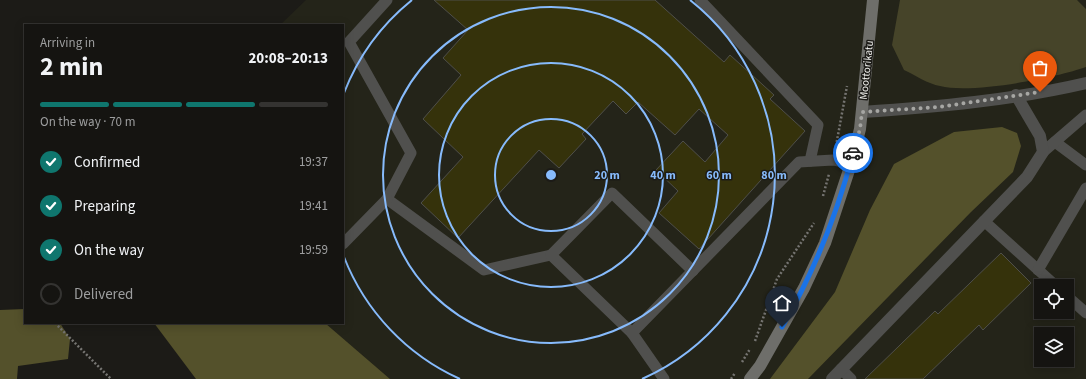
<!DOCTYPE html>
<html lang="en">
<head>
<meta charset="utf-8">
<style>
  body { margin:0; font-family:"Source Sans 3",sans-serif; background:#22211f; color:#f1f3f6; height:100vh; display:flex; flex-direction:column; font-size:15px; white-space:nowrap }
  * { box-sizing:border-box; margin:0 }
  p { font-size:13px; color:#9d9e9f }
  .icon { flex:none; width:22px; height:22px; fill:none; stroke:currentColor; stroke-width:2; stroke-linecap:round; stroke-linejoin:round }
  .map { position:relative; flex:1; overflow:hidden }
  .details { position:absolute; left:24px; top:24px; width:320px; height:300px; display:flex; flex-direction:column; background:#151411; border-radius:0px; box-shadow:0 2px 10px #0003,0 0 0 1px #343331 }
  .details>* { flex:none }
  .fabs { position:absolute; left:1034px; top:279px; display:grid; gap:8px }
  .fabs a { display:grid; place-items:center; width:40px; height:40px; border-radius:0px; background:#151411; box-shadow:0 2px 10px #0003,0 0 0 1px #343331; font-size:20px }
  .pin { position:absolute; display:grid; place-items:center; width:34px; height:34px; color:#fff; margin:-41px -17px; border-radius:50% 50% 50% 0; rotate:-45deg; box-shadow:0 0 4px #0007 }
  .pin .icon { rotate:45deg }
  .courier { position:absolute; display:grid; place-items:center; width:40px; height:40px; margin:-20px; border:3px solid #1a73e8; border-radius:50%; background:#fff; color:#222; box-shadow:0 1px 5px #0007 }
  .headline em { font-style:normal; font-weight:700 }
  .headline div { display:flex; flex-direction:column-reverse }
  .headline { display:flex; align-items:center; justify-content:space-between; height:68px; padding:0 16px }
  h1 { font-size:26px; font-weight:700; line-height:30px }
  .bar { display:grid; grid-template-columns:repeat(4,1fr); gap:6px 4px; align-content:center; height:48px; padding:0 16px }
  .bar i { height:5px; border-radius:3px; background:#343331 }
  .bar .current { background:#0f766e }
  .bar p { grid-column:span 4 }
  ol { padding:0 16px; list-style:none }
  li { display:flex; align-items:center; gap:12px; height:44px }
  li p { margin-inline-start:auto }
  li .icon { padding:4px; border-radius:50%; background:#0f766e; color:#fff; stroke-width:4 }
  li:last-child { color:#9d9e9f }
  li i { width:22px; height:22px; border:2px solid #343331; border-radius:50% }
  .map>svg:first-child { display:block }
  .built { fill:#242419; fill-rule:evenodd }
  .green { fill:#464429 }
  .forest { fill:#54512b }
  .building { fill:#35320b; stroke:#4f4f4a }
  .lines { fill:none; stroke-linecap:round; stroke-linejoin:round }
  .path { stroke:#757471; stroke-width:2.5; stroke-dasharray:2 2; stroke-linecap:butt }
  .service { stroke:#50504e; stroke-width:11 }
  .minor { stroke:#50504e; stroke-width:12 }
  .secondary { stroke:#6e6e6a; stroke-width:12 }
  .done { stroke:#a6a6a3; stroke-width:4; stroke-dasharray:0 7.2 }
  .route { stroke:#1a73e8; stroke-width:5 }
  .ring { fill:none; stroke:#87bbfc; stroke-width:2 }
  .labels { text-anchor:middle; stroke-width:3; stroke-linejoin:round; paint-order:stroke }
  .street-label { font-size:11px; fill:#f1f1ee; stroke:#1c1b17 }
  .centre { fill:#87bbfc; stroke:#1c1b17; stroke-width:2 }
  .ring-label { font-size:12px; text-anchor:middle; font-weight:bold; fill:#87bbfc; stroke:#1c1b17; stroke-width:3; stroke-linejoin:round; paint-order:stroke }
</style>
</head>
<body>
<div class="map">
<svg width="1086" height="379" viewBox="0 0 1086 379">
  <rect width="100%" height="100%" fill="#1c1b17"/>
  <path class="built" d="M306,0H1086V379H390L325,323H343V25H280ZM1041,286H1067V312H1041ZM1041,334H1067V360H1041Z"/>
  <path class="green" d="M900,0H1077L1086,9V67C1055,78 972,94 940,86C928,84 915,75 904,70L892,45Z"/>
  <g class="forest">
    <polygon points="1002,127 1017,133 1021,146 1013,172 971,212 808,379 770,379 835,292 870,210 894,164 954,132"/>
    <polygon points="25,309 25,323 60,323 70,339 68,359 18,366 17,379 0,379 0,310"/>
    <polygon points="154,323 325,323 390,379 196,379"/>
  </g>
  <g class="building">
    <polygon points="434,0 655,0 724,62 730,55 774,95 770,99 805,131 699,249 659,213 678,191 656,170 683,141 705,162 728,135 699,109 675,135 638,102 626,114 613,101 582,134 586,139 559,168 539,150 458,238 421,203 463,157 423,119 461,75 443,58 468,30"/>
    <polygon points="1001,253 1031,283 983,330 979,325 923,379 865,379 935,311 938,314"/>
  </g>
  <g class="lines">
    <g class="path">
      <polyline points="836,146 847,86"/>
      <polyline points="823,196 829,174"/>
      <polyline points="55,323 111,379"/>
      <polyline points="755,341 777,279 814,223"/>
      <polyline points="742,362 750,349"/>
      <polyline points="731,379 735,373"/>
    </g>
    <g class="service">
      <polyline points="387,0 349,42 411,153 387,199 484,270 551,255"/>
      <polyline points="700,0 818,125 810,161"/>
      <polyline points="1055,142 1086,165"/>
      <polyline points="1043,152 1086,115"/>
      <polyline points="984,221 1056,286"/>
      <polyline points="343,244 387,199"/>
      <polyline points="1038,270 1086,188"/>
      <polyline points="1067,296 1086,313"/>
      <polyline points="632,333 551,255 612,193 693,271"/>
      <polyline points="841,369 851,379"/>
      <polyline points="664,379 632,333 799,162 833,160 851,164"/>
    </g>
    <g class="minor">
      <path d="M862,112C937,107 1013,100 1086,83"/>
      <polyline points="832,379 1027,177 1043,152 1040,136 1016,95"/>
    </g>
    <polyline class="secondary" points="750,379 760,366 804,288 825,243 851,164 860,129 873,0"/>
  </g>
  <g class="lines">
    <polyline class="done" points="853,153 860,129 862,112 939,107 1040,92"/>
    <path class="route" d="M782,327C814,272 837,215 853,153"/>
  </g>
  <g class="ring">
    <circle cx="551" cy="175" r="56"/>
    <circle cx="551" cy="175" r="112"/>
    <circle cx="551" cy="175" r="168"/>
    <path d="M460 379A223 223 0 0 1 344 257M344 93A223 223 0 0 1 412 0M690 0A223 223 0 0 1 642 379"/>
  </g>
  <g class="labels">
    <g class="street-label">
      <text transform="translate(866 70) rotate(-84)" y="4">Moottorikatu</text>
    </g>
  </g>
  <circle cx="551" cy="175" r="6" class="centre"/>
  <g class="ring-label">
    <text x="607" y="179">20 m</text>
    <text x="663" y="179">40 m</text>
    <text x="719" y="179">60 m</text>
    <text x="774" y="179">80 m</text>
  </g>
</svg>
<div class="fabs">
<a><svg class="icon" aria-label="locate" viewBox="0 0 24 24"><circle cx="12" cy="12" r="6"/><path d="M12 2v4M12 18v4M2 12h4M18 12h4"/></svg></a>
<a><svg class="icon" aria-label="layers" viewBox="0 0 24 24"><path d="M12 4l9 5-9 5-9-5zM3 14l9 5 9-5"/></svg></a>
</div>
<div class="pin" style="left:1040px;top:92px;background:#ea580c"><svg class="icon" aria-label="bag" viewBox="0 0 24 24"><path d="M5 8h14l-1 12H6zM9 8a3 3 0 0 1 6 0"/></svg></div>
<div class="pin" style="left:782px;top:327px;background:#1f2937"><svg class="icon" aria-label="home" viewBox="0 0 24 24"><path d="M3 11l9-7 9 7M6 9v11h12V9"/></svg></div>
<div class="courier" style="left:853px;top:153px"><svg class="icon" aria-label="car" viewBox="0 0 24 24"><path d="M5 17H2v-5l4-1 3-4h7l3 4 3 1v5h-3M9 17h6M6 11h13"/><circle cx="7" cy="17" r="2"/><circle cx="17" cy="17" r="2"/></svg></div>
<section class="details">
<div class="headline"><div><h1>2 min</h1><p>Arriving in</p></div><em>20:08–20:13</em></div>
<div class="bar"><i class="current"></i><i class="current"></i><i class="current"></i><i></i><p>On the way · 70 m</p></div>
<ol>
<li><svg class="icon" aria-label="check" viewBox="0 0 24 24"><path d="M5 12l5 5 9-10"/></svg>Confirmed<p>19:37</p></li>
<li><svg class="icon" aria-label="check" viewBox="0 0 24 24"><path d="M5 12l5 5 9-10"/></svg>Preparing<p>19:41</p></li>
<li><svg class="icon" aria-label="check" viewBox="0 0 24 24"><path d="M5 12l5 5 9-10"/></svg>On the way<p>19:59</p></li>
<li><i></i>Delivered</li>
</ol>
</section>
</div>
</body>
</html>
